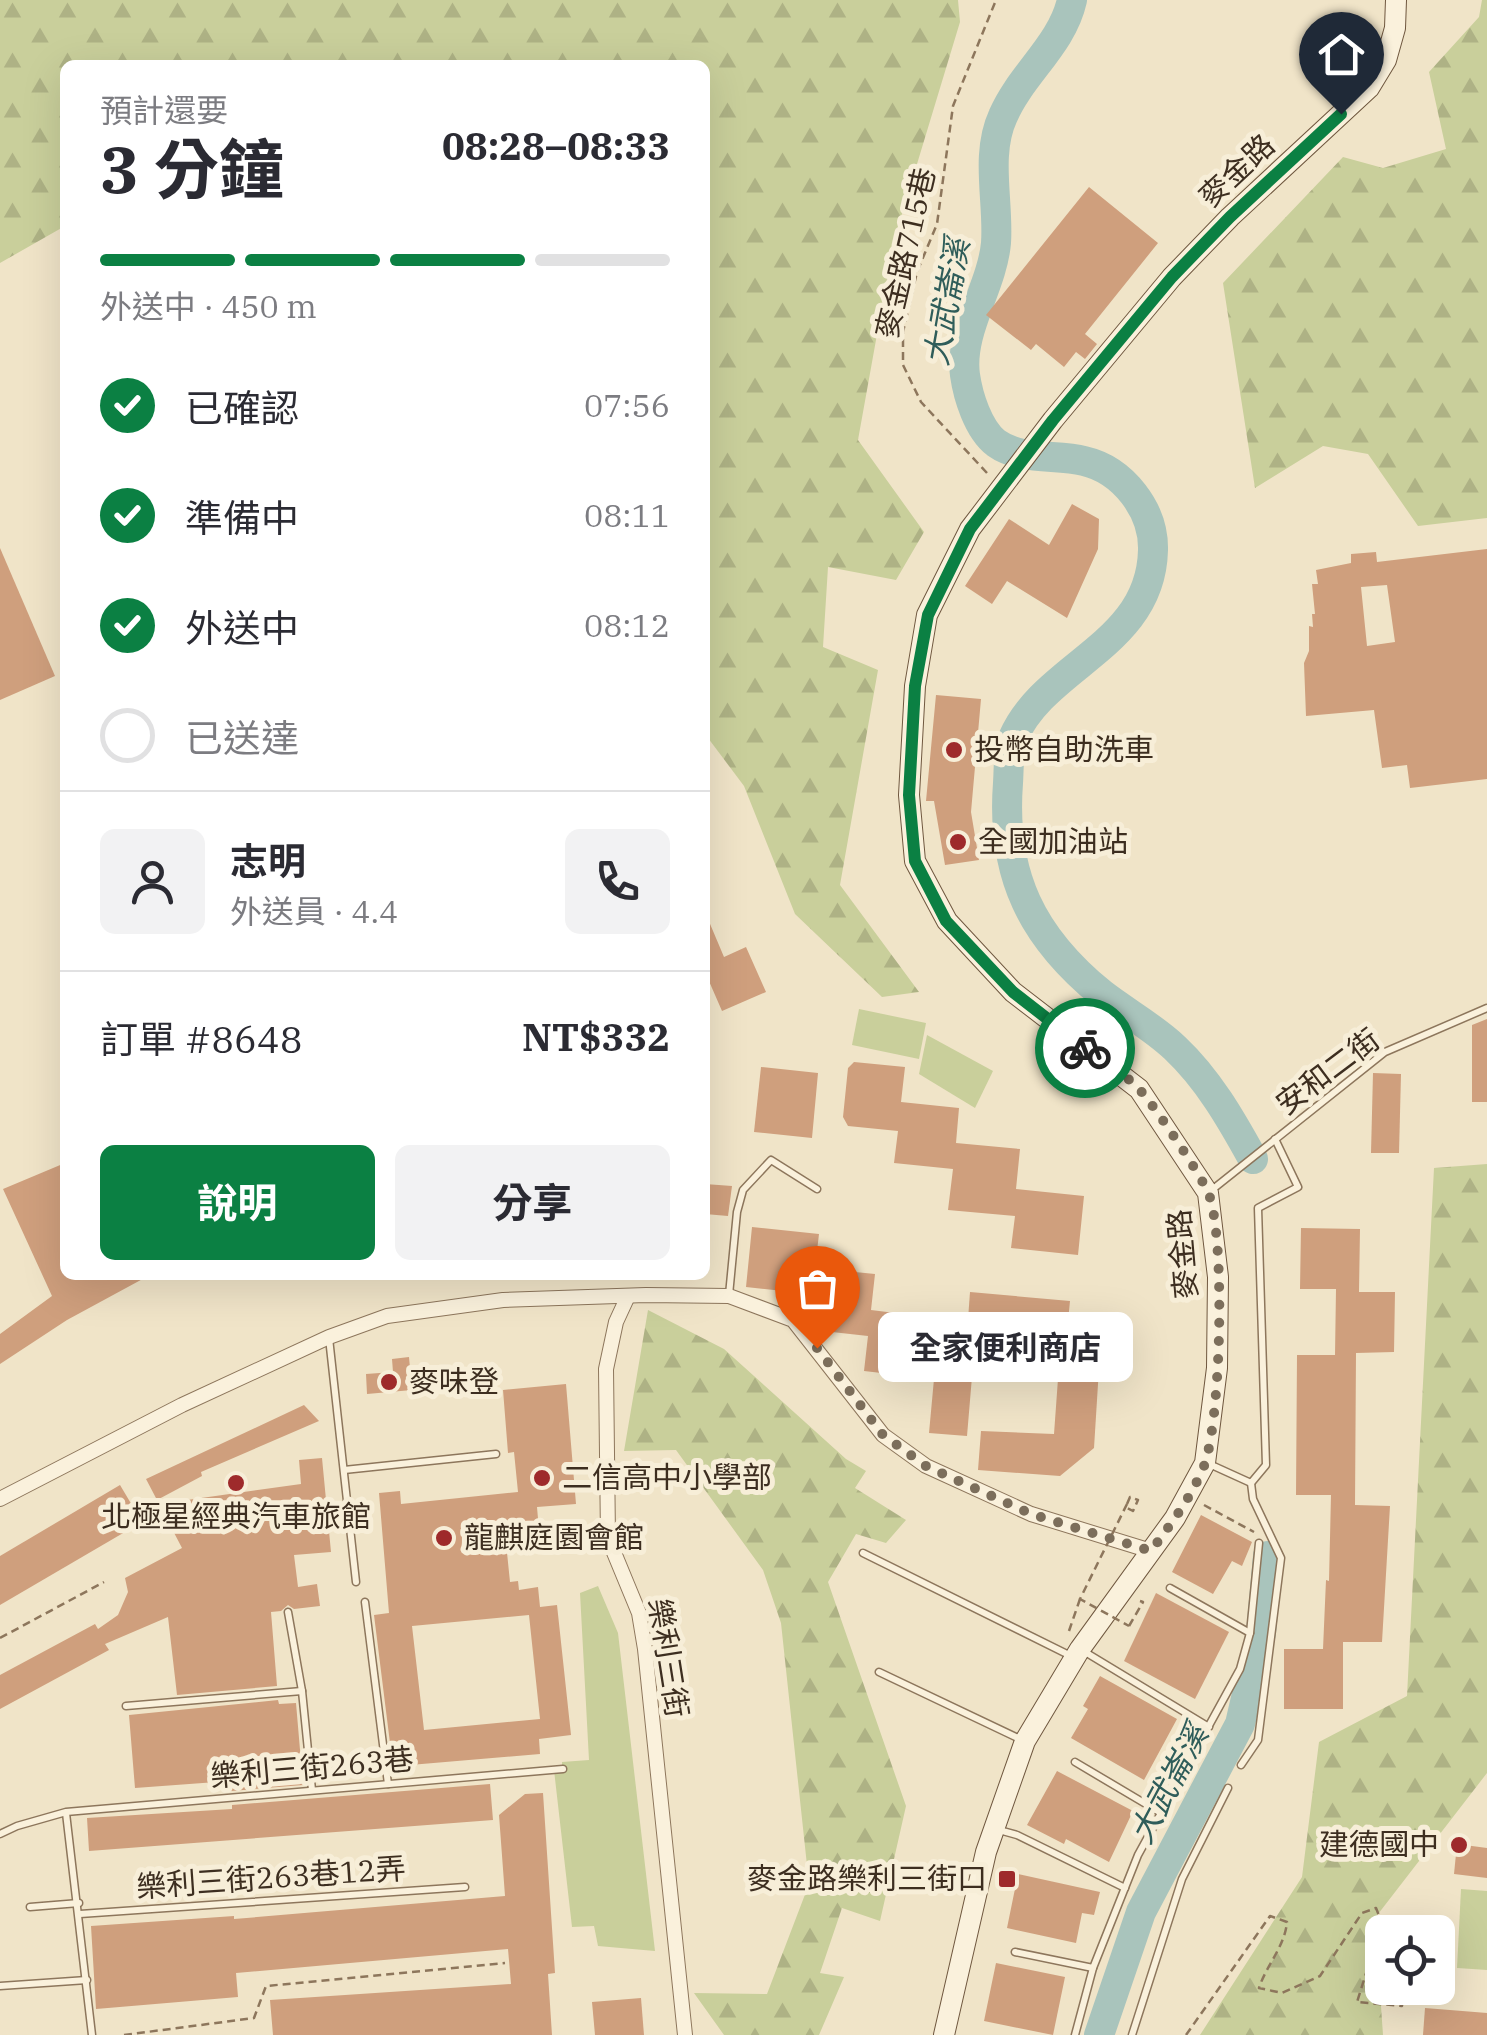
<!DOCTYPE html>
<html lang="zh-TW">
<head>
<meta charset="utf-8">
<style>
  body { margin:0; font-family:"IBM Plex Serif","Noto Sans TC",serif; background:#f2f2f3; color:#2b2b33; height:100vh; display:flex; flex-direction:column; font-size:38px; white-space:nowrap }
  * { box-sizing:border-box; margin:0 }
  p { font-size:32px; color:#7c7c81 }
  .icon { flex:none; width:55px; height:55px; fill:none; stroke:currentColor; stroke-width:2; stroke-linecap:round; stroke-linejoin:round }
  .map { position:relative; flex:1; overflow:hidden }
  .side { position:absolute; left:60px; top:60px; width:650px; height:1220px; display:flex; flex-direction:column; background:#fff; border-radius:15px; box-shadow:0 10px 40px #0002 }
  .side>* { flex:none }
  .fabs { position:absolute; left:1365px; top:1915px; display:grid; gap:20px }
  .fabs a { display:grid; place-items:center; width:90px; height:90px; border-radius:15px; background:#fff; box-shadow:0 10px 40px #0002; font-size:50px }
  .pin { position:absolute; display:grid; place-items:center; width:85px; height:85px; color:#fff; margin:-102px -42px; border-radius:50% 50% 50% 0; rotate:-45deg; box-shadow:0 0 10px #0007 }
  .pin .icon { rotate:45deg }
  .courier { position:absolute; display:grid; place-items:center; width:100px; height:100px; margin:-50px; border:8px solid #0b8043; border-radius:50%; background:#fff; color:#222; box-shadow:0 2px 12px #0007 }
  .bubble { position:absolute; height:70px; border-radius:15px; background:#fff; box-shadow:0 10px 40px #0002; font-size:32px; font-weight:700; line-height:70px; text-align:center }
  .summary em { font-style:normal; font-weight:700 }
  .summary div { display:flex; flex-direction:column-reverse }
  .summary { display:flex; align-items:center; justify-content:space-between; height:170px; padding:0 40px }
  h1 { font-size:65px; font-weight:700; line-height:75px }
  .bar { display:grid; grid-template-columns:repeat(4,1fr); gap:15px 10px; align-content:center; height:120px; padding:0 40px }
  .bar i { height:12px; border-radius:8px; background:#e1e1e2 }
  .bar .selected { background:#0b8043 }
  .bar p { grid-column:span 4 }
  .line { display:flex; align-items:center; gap:25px; padding:0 40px; border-top:2px solid #e1e1e2 }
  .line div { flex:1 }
  .round { display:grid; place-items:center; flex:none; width:105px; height:105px; border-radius:15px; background:#f2f2f3 }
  ol { padding:0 40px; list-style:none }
  li { display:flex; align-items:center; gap:30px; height:110px }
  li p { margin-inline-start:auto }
  li .icon { padding:10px; border-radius:50%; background:#0b8043; color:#fff; stroke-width:4 }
  li:last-child { color:#7c7c81 }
  li i { width:55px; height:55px; border:5px solid #e1e1e2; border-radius:50% }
  .button { display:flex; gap:20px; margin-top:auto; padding:20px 40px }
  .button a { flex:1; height:115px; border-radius:15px; background:#0b8043; color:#fff; font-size:40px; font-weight:700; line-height:115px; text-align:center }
  .button a+a { background:#f2f2f3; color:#2b2b33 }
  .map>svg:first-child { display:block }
  .green { fill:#c9cf9b }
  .forest { fill:url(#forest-firs) }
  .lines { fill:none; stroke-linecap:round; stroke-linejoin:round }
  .river { stroke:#a9c4bc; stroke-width:30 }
  .building { fill:#cf9f7d; fill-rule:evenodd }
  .lane-casing { stroke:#8d765c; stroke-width:9 }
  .street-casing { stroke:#8d765c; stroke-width:16 }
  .secondary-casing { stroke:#6f573f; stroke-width:22 }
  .path { stroke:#8d765c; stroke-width:2.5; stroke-dasharray:8 5; stroke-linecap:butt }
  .lane { stroke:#faf1dc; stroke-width:6 }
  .street { stroke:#faf1dc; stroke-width:14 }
  .secondary { stroke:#faf1dc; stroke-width:20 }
  .path-bridge { stroke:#8d765c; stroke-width:2.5; stroke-dasharray:8 5; stroke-linecap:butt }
  .done { stroke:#7c6e5b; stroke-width:10; stroke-dasharray:0 18 }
  .route { stroke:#0b8043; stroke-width:12 }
  .poi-dot { fill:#9e2a2b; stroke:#f7eed8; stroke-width:4 }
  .labels { text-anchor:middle; stroke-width:10; stroke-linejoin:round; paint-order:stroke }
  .street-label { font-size:30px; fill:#3d2e20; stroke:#f7eed8 }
  .poi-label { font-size:30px; fill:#3d2e20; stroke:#f7eed8; text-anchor:start }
  .water-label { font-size:32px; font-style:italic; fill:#2f5d5a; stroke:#f7eed8 }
</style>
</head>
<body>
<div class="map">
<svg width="1487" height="2035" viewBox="0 0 1487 2035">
  <defs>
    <pattern id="forest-firs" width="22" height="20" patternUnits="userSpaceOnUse" patternTransform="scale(2.5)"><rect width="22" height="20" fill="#c9cf9b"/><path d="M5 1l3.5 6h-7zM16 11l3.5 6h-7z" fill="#aeb285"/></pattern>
  </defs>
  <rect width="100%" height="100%" fill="#f0e4c8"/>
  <g class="green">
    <polygon points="859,1009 926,1023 919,1059 852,1045"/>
    <polygon points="927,1035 993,1071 975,1108 919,1074"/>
    <polygon points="598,1586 618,1633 655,1951 598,1946 594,1926 572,1927 554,1770 562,1769 562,1762 589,1760 580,1593"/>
    <polygon points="1461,1889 1487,1891 1487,1970 1457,1968"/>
  </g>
  <g class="forest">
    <polygon points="0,0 958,0 960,22 894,240 858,440 924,532 896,580 828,567 823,647 878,670 840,885 919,992 882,997 795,914 744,786 705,734 705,65 65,65 65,226 0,263"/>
    <polygon points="1482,0 1487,0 1487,518 1418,526 1368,454 1323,446 1255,488 1223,283 1343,157 1383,168 1446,149 1429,72 1479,17"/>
    <polygon points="1487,1164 1487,1773 1375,1918 1383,2035 1200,2035 1302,1877 1319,1742 1407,1696 1434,1168"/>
    <polygon points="648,1310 724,1349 846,1459 866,1471 855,1488 906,1520 886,1543 856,1534 828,1582 906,1806 880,1921 842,1908 820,1973 844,1977 819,2035 724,2035 694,1993 767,1994 809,1884 781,1623 763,1570 676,1450 624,1451"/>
  </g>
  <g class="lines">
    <g class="river">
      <path d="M1072,0C1062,45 1021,74 1003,116C985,155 999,202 996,243C992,287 959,331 965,375C968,396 978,429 996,443C1021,461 1056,454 1084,461C1123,470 1154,510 1153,550C1151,646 1045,664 1013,738C1008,751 1009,769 1008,783C1001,875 1032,937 1102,994C1125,1012 1153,1027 1175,1048C1208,1079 1231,1119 1253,1159"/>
      <polyline points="1099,2035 1141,1912 1240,1724 1261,1633 1268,1556"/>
    </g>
  </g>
  <g class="building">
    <polygon points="1089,187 1158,243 1085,334 1097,344 1085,359 1076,352 1064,367 1036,344 1031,350 986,315"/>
    <polygon points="1072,504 1099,519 1098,549 1067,618 1007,581 992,604 965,586 1009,519 1049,545"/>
    <polygon points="0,548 55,676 0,700"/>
    <path d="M1487,549V779L1410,788L1407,765L1382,768L1374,710L1306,716L1304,663L1309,651V626L1313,627L1312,614H1315L1312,584H1318L1316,570L1351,563V554L1376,552L1377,562ZM1387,585L1395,642L1367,646L1361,587Z"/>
    <polygon points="936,695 981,699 971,812 979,860 945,865 934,801 926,801"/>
    <polygon points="705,912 724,957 746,947 766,992 722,1011 705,972"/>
    <polygon points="1487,1019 1487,1102 1472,1102 1472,1025"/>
    <polygon points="854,1062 905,1067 901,1102 959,1108 956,1143 1020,1149 1016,1189 1084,1196 1078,1255 1011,1248 1015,1216 948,1210 953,1169 894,1163 898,1131 848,1126 843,1117 848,1068"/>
    <polygon points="761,1067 818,1073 812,1138 754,1132"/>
    <polygon points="1373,1073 1401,1074 1399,1153 1371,1153"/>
    <polygon points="65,1163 65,1275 150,1275 67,1320 0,1364 0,1334 52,1296 3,1189"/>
    <polygon points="705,1184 732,1186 728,1216 705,1214"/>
    <polygon points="752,1227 819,1234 815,1268 875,1274 871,1310 927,1317 925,1336 975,1341 967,1436 929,1433 934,1379 864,1371 868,1336 814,1330 809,1323 812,1294 746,1287"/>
    <polygon points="1301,1228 1360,1229 1359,1292 1395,1292 1394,1352 1356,1353 1355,1505 1390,1506 1382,1642 1343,1642 1343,1709 1284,1709 1284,1649 1323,1649 1326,1580 1329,1581 1331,1495 1296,1495 1297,1355 1335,1355 1336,1289 1300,1289"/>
    <polygon points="970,1292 1070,1301 1066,1342 967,1333"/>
    <polygon points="409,1357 412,1390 367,1394 366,1374 393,1372 392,1359"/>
    <polygon points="1059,1365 1099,1368 1094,1448 1060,1476 978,1470 981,1431 1054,1434"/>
    <path d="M566,1384L576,1504L537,1507L539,1530L505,1533L510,1582L518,1581L519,1590L538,1587L540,1607L557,1605L571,1735L539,1739L540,1754L410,1765L409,1758L392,1759L374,1615L389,1613L379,1493L400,1491L401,1504L518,1492L514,1452L508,1453L503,1390ZM529,1615L540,1719L424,1730L412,1626Z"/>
    <polygon points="304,1405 319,1421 201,1472 202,1476 157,1500 146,1479"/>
    <polygon points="322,1458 331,1552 294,1555 298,1587 317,1584 320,1606 294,1609 288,1605 281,1611 271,1612 277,1686 177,1695 168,1617 105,1644 109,1650 0,1709 0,1675 95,1624 98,1629 118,1615 128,1592 125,1578 182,1548 159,1504 301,1484 299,1460"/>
    <polygon points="120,1485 142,1522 0,1605 0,1556"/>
    <polygon points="1201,1515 1252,1542 1242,1566 1232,1561 1213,1594 1172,1572"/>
    <polygon points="1156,1593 1229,1632 1195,1699 1124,1661"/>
    <polygon points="1100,1676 1177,1719 1144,1780 1071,1738 1088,1709 1083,1706"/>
    <polygon points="278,1700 279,1704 296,1703 303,1785 231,1791 230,1781 135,1788 129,1715"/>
    <polygon points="1057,1771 1133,1811 1109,1862 1066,1839 1064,1844 1027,1825"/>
    <polygon points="490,1784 493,1820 89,1851 87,1818 232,1809 232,1805"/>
    <polygon points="543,1793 555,1973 548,1974 552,2035 273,2035 270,2000 511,1984 508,1949 236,1973 238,1997 96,2009 91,1926 234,1916 234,1919 505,1896 499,1815 525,1794"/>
    <polygon points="1457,1844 1487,1848 1487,1878 1454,1874"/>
    <polygon points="1018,1874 1100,1892 1094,1915 1082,1913 1076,1943 1007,1928"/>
    <polygon points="996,1963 1065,1977 1053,2035 984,2021"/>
    <polygon points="641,1998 644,2035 595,2035 592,2002"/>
    <polygon points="1425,2008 1487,2013 1487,2035 1423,2035"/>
  </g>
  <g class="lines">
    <defs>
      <g id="lane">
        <polyline points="1213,1189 1385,1052 1487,1008"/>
        <polyline points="729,1295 737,1212 743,1190 771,1160 817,1189"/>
        <polyline points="329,1338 356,1582"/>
        <polyline points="1207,1463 1251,1483 1266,1465 1258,1208 1298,1187 1275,1139"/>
        <polyline points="344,1470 496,1454"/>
        <polyline points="863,1553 1073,1657"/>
        <polyline points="1170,1588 1250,1633"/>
        <polyline points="365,1602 388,1784"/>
        <polyline points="288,1612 302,1691 312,1790"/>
        <polyline points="1085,1652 1209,1727"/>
        <polyline points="879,1672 1022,1740"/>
        <polyline points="126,1706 302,1691"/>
        <polyline points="1075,1762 1161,1813"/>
        <polyline points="1241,1765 1258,1740 1281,1558 1253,1499 1251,1483"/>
        <polyline points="66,1813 92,2035"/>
        <polyline points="999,1830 1017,1835 1125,1888"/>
        <polyline points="0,1834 17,1826 66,1812 563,1769"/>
        <polyline points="30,1907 79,1903"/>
        <polyline points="80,1914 465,1887"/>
        <polyline points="1015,1952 1093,1968"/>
        <polyline points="0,1986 87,1980"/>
        <polyline points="1075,2035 1093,1968 1138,1855 1240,1669 1250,1633 1259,1543"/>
        <polyline points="1132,2035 1182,1879 1228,1788"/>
      </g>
      <g id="street">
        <polyline points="628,1296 616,1322 606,1369 608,1538 639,1613 645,1649 685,2035"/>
        <polyline points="0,1499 182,1405 329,1337 387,1316 503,1300 646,1295 729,1296 793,1320 883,1435 926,1466 1031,1514 1151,1551"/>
      </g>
      <polyline id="secondary" points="944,2035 986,1852 1025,1741 1080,1649 1175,1518 1205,1463 1217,1368 1218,1277 1208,1193 1139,1089 1013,992 947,921 915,861 909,795 915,686 927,615 970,529 1053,420 1172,277 1230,217 1369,88 1386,60 1395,28 1396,0"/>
    </defs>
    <use href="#lane" class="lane-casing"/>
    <use href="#street" class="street-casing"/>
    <use href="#secondary" class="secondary-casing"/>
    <g class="path">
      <polyline points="987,473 921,402 903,365 903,332 917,272 937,224 953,106 996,0"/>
      <polyline points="1127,1504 1130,1497 1138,1500 1133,1511 1127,1508"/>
      <polyline points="1204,1505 1254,1532"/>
      <polyline points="1129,1626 1143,1602 1140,1601"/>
      <polyline points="1069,1631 1080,1599"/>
      <polyline points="0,1638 104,1582"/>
      <polyline points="124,2035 254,2018 266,1986 505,1963"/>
      <path d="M1186,2035L1270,1916L1287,1922C1285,1946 1266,1966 1259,1988L1282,1993L1320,1976L1362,1913L1376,1908L1382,1923L1357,2002L1402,2006L1403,1988"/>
    </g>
    <use href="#lane" class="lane"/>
    <use href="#street" class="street"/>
    <use href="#secondary" class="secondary"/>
    <polyline class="path-bridge" points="1127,1504 1080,1599 1129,1626"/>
  </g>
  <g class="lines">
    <path class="done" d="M817,1348L883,1435L926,1466L1031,1514L1151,1551C1171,1524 1191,1498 1204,1466C1221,1422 1226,1235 1208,1192C1198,1171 1156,1108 1140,1090C1125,1074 1103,1061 1085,1048"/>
    <polyline class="route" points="1085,1048 1013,992 946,921 915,861 909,795 915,686 928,615 970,529 1053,420 1172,277 1230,217 1341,114"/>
  </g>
  <g class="poi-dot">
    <circle cx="954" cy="750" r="10"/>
    <circle cx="958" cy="842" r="10"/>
    <circle cx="389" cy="1382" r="10"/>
    <circle cx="542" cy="1478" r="10"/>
    <circle cx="236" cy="1483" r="10"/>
    <circle cx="444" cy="1538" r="10"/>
    <circle cx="1459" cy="1845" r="10"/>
    <rect x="997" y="1869" width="20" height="20" rx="5"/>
  </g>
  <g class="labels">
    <g class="street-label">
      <text transform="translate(1237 171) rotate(-43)" y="10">麥金路</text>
      <text transform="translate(906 253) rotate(-77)" y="10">麥金路715巷</text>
      <text transform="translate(1328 1072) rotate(-37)" y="10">安和二街</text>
      <text transform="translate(1183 1254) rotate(-95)" y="10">麥金路</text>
      <text transform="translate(668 1658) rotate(81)" y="10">樂利三街</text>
      <text transform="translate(312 1768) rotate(-5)" y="10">樂利三街263巷</text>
      <text transform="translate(271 1878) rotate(-4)" y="10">樂利三街263巷12弄</text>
    </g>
    <g class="poi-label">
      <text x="974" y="760">投幣自助洗車</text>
      <text x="978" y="852">全國加油站</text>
      <text x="409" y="1392">麥味登</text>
      <text x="562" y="1488">二信高中小學部</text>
      <text x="236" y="1527" text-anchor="middle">北極星經典汽車旅館</text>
      <text x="464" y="1548">龍麒庭園會館</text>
      <text x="1439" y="1855" text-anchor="end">建德國中</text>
      <text x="987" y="1889" text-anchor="end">麥金路樂利三街口</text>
    </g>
    <g class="water-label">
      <text transform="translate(947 302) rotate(-80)" y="11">大武崙溪</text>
      <text transform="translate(1169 1784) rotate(-62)" y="11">大武崙溪</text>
    </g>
  </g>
</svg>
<div class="fabs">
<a><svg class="icon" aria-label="locate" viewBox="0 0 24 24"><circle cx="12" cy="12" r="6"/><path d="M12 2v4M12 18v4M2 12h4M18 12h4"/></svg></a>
</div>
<div class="pin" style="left:817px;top:1348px;background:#ea580c"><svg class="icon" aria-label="bag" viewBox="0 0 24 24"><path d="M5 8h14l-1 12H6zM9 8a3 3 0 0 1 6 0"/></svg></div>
<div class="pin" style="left:1341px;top:114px;background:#1f2937"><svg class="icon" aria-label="home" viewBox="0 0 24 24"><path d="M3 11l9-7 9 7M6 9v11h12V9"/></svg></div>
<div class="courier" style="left:1085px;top:1048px"><svg class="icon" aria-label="bike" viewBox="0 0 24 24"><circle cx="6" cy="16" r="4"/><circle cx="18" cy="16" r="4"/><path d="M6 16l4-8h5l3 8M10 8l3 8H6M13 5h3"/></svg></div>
<div class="bubble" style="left:878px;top:1312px;width:255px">全家便利商店</div>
<section class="side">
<div class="summary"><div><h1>3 分鐘</h1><p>預計還要</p></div><em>08:28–08:33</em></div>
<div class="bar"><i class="selected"></i><i class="selected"></i><i class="selected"></i><i></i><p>外送中 · 450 m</p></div>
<ol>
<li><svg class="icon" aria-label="check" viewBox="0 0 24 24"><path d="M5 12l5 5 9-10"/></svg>已確認<p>07:56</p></li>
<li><svg class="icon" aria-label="check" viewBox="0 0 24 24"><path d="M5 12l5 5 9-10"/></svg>準備中<p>08:11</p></li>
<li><svg class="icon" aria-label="check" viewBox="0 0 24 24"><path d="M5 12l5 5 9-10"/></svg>外送中<p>08:12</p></li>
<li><i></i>已送達</li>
</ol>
<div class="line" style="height:180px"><a class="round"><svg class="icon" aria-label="person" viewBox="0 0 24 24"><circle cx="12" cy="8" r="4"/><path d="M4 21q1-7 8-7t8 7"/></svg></a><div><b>志明</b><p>外送員 · 4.4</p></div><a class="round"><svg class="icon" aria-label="phone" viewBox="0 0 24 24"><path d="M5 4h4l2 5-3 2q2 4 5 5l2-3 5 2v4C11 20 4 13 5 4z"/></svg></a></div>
<div class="line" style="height:130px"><div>訂單 #8648</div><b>NT$332</b></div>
<div class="button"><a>說明</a><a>分享</a></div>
</section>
</div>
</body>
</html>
